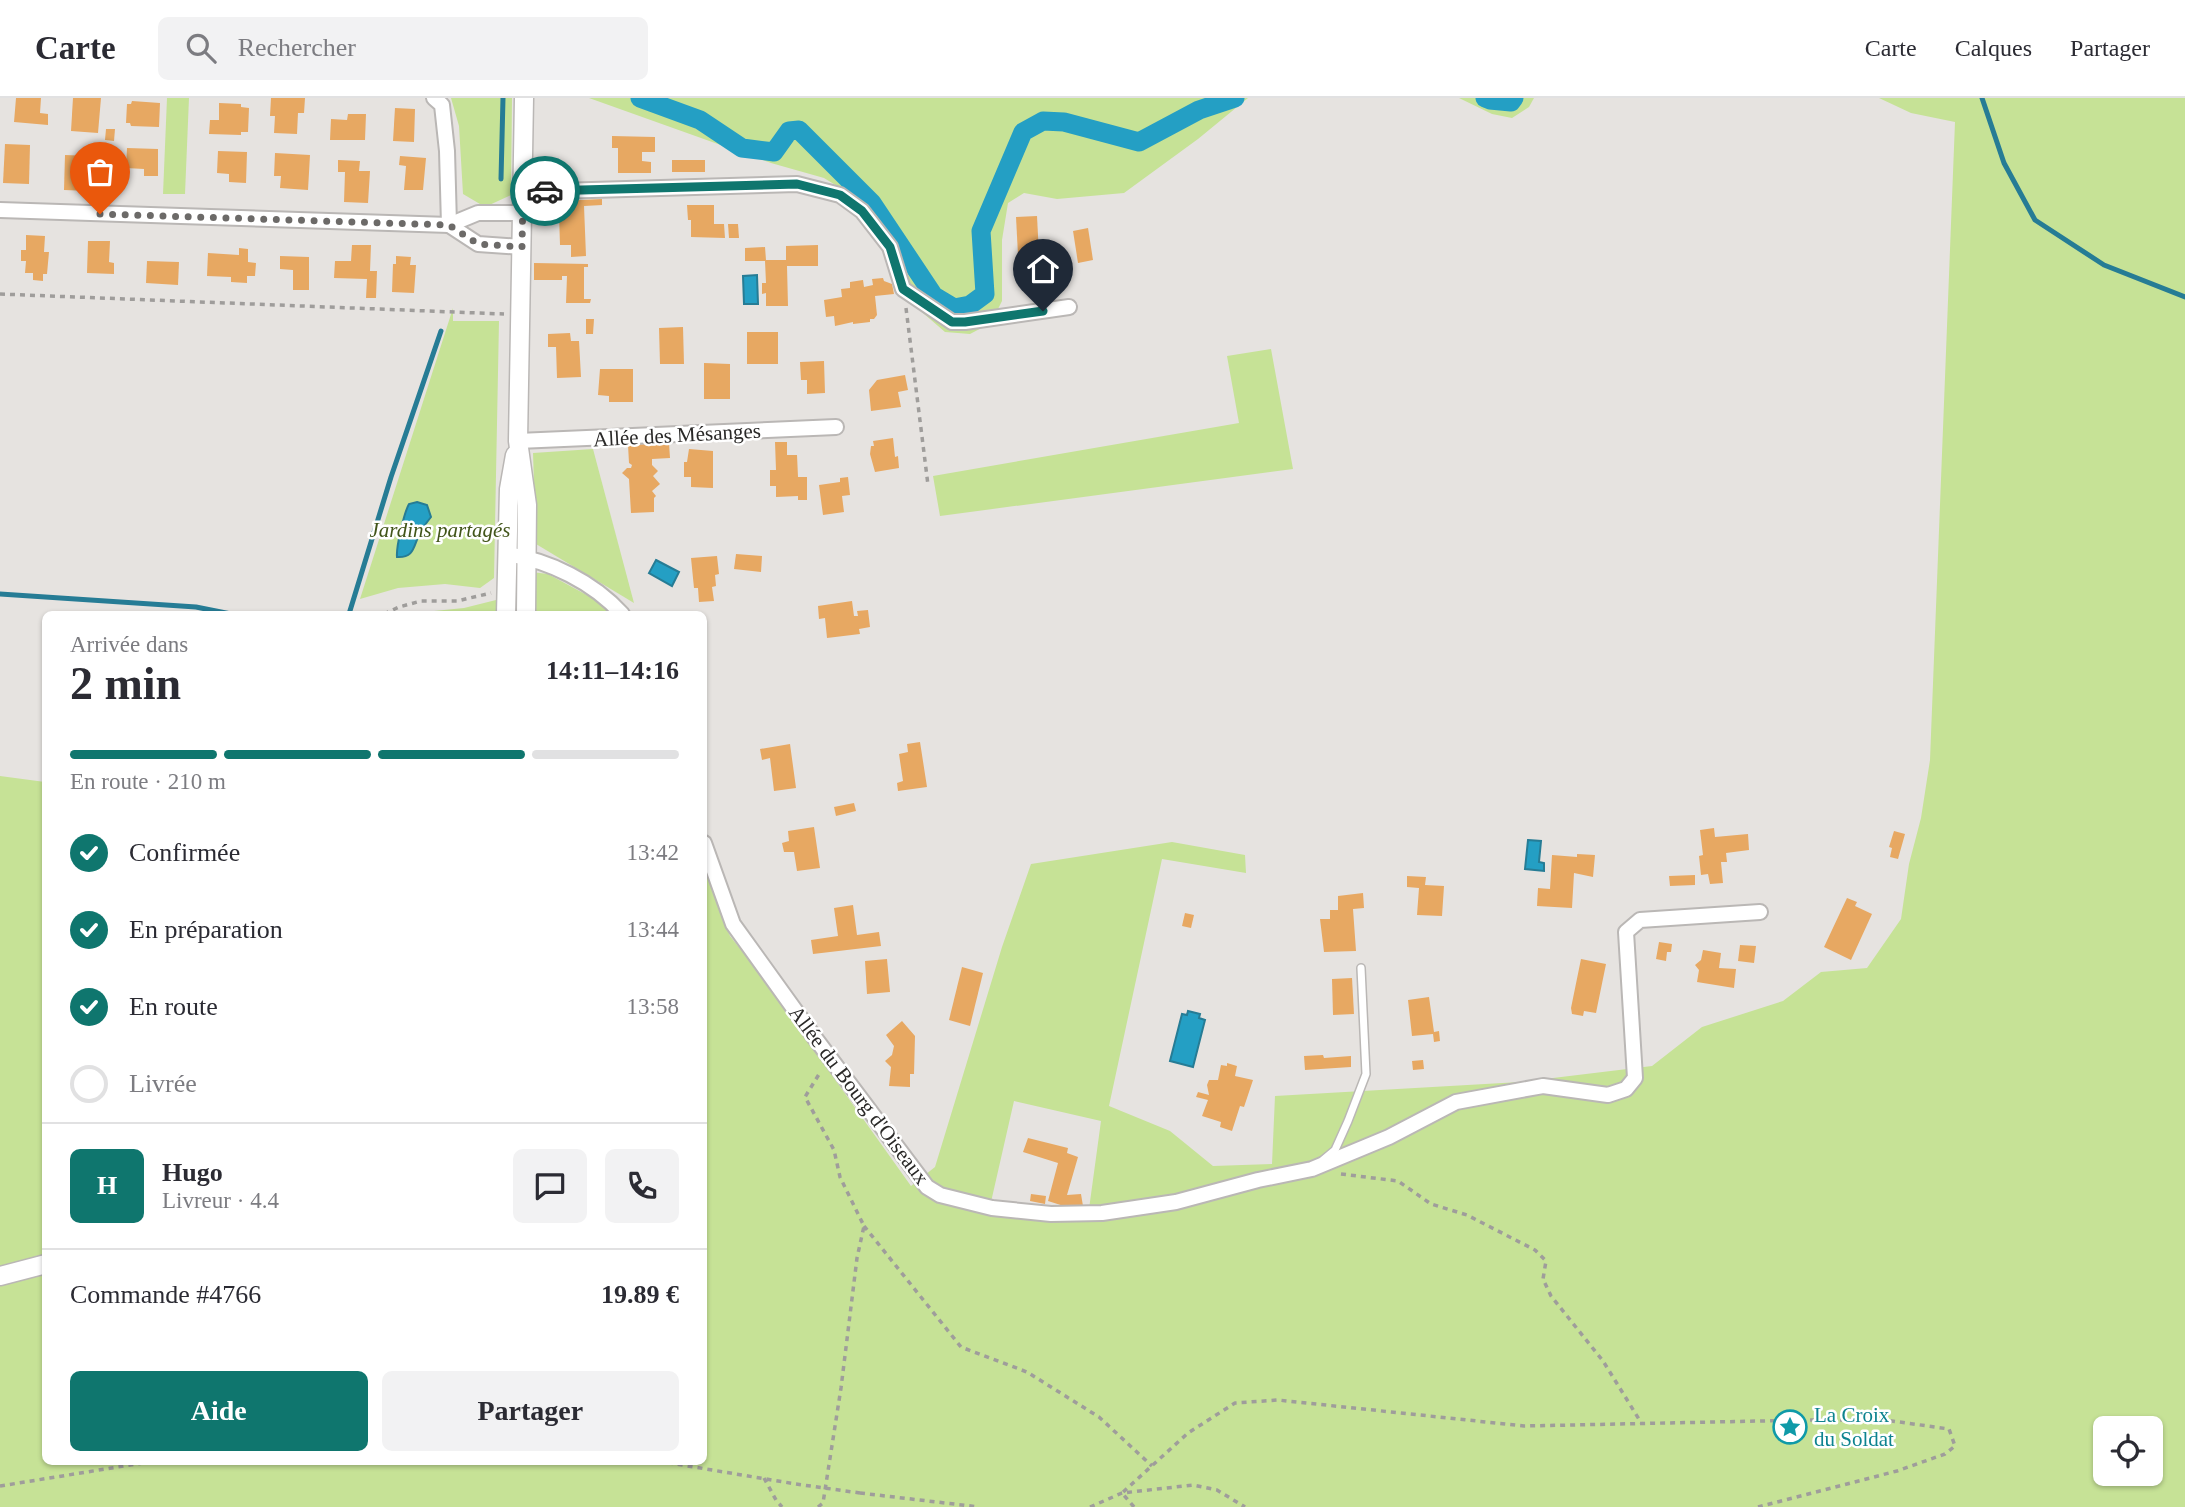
<!DOCTYPE html>
<html lang="fr">
<head>
<meta charset="utf-8">
<style>
  body { margin:0; font-family:"Times New Roman",serif; background:#f2f2f3; color:#2b2b33; height:100vh; display:flex; flex-direction:column; font-size:26px; white-space:nowrap }
  * { box-sizing:border-box; margin:0 }
  p { font-size:23px; color:#7c7c81 }
  .icon { flex:none; width:38px; height:38px; fill:none; stroke:currentColor; stroke-width:2; stroke-linecap:round; stroke-linejoin:round }
  .map { position:relative; flex:1; overflow:hidden }
  .sheet { position:absolute; left:42px; top:513px; width:665px; height:854px; display:flex; flex-direction:column; background:#fff; border-radius:10px; box-shadow:0 2px 5px #0004 }
  .sheet>* { flex:none }
  .fabs { position:absolute; left:2093px; top:1318px; display:grid; gap:14px }
  .fabs a { display:grid; place-items:center; width:70px; height:70px; border-radius:10px; background:#fff; box-shadow:0 2px 5px #0004; font-size:35px }
  .pin { position:absolute; display:grid; place-items:center; width:60px; height:60px; color:#fff; margin:-72px -30px; border-radius:50% 50% 50% 0; rotate:-45deg; box-shadow:0 0 7px #0007 }
  .pin .icon { rotate:45deg }
  .courier { position:absolute; display:grid; place-items:center; width:70px; height:70px; margin:-35px; border:5px solid #0f766e; border-radius:50%; background:#fff; color:#222; box-shadow:0 2px 9px #0007 }
  .head em { font-style:normal; font-weight:800 }
  .head div { display:flex; flex-direction:column-reverse }
  .head { display:flex; align-items:center; justify-content:space-between; height:119px; padding:0 28px }
  h1 { font-size:46px; font-weight:800; line-height:52px }
  .bar { display:grid; grid-template-columns:repeat(4,1fr); gap:10px 7px; align-content:center; height:84px; padding:0 28px }
  .bar i { height:9px; border-radius:5px; background:#e1e1e2 }
  .bar .current { background:#0f766e }
  .bar p { grid-column:span 4 }
  .line { display:flex; align-items:center; gap:18px; padding:0 28px; border-top:2px solid #e1e1e2 }
  .line div { flex:1 }
  .round { display:grid; place-items:center; flex:none; width:74px; height:74px; border-radius:10px; background:#f2f2f3 }
  ol { padding:0 28px; list-style:none }
  li { display:flex; align-items:center; gap:21px; height:77px }
  li p { margin-inline-start:auto }
  li .icon { padding:7px; border-radius:50%; background:#0f766e; color:#fff; stroke-width:4 }
  li:last-child { color:#7c7c81 }
  li i { width:38px; height:38px; border:4px solid #e1e1e2; border-radius:50% }
  .button { display:flex; gap:14px; margin-top:auto; padding:14px 28px }
  .button a { flex:1; height:80px; border-radius:10px; background:#0f766e; color:#fff; font-size:28px; font-weight:800; line-height:80px; text-align:center }
  .button a+a { background:#f2f2f3; color:#2b2b33 }
  header { display:flex; align-items:center; gap:42px; box-sizing:border-box; height:98px; padding:0 35px; background:#fff; border-bottom:2px solid #e1e1e2 }
  header strong { font-size:33px }
  nav { display:flex; gap:38px; margin-inline-start:auto; font-size:24px }
  .search { width:490px; height:63px; background:#f2f2f3; display:flex; align-items:center; gap:18px; box-sizing:border-box; padding:0 24px; border-radius:10px; color:#7c7c81; font-size:26px }
  .map>svg:first-child { display:block }
  .green { fill:#c6e296; fill-rule:evenodd }
  .water { fill:#249fc4; stroke:#267c95; stroke-width:2 }
  .lines { fill:none; stroke-linecap:round; stroke-linejoin:round }
  .stream { stroke:#267c95; stroke-width:5 }
  .canal { stroke:#249fc4; stroke-width:19 }
  .building { fill:#e7a862 }
  .service-casing { stroke:#bab7b5; stroke-width:10 }
  .minor-casing { stroke:#bab7b5; stroke-width:18 }
  .tertiary-casing { stroke:#bab7b5; stroke-width:21 }
  .path { stroke:#9f9d9b; stroke-width:3.5; stroke-dasharray:5 5; stroke-linecap:butt }
  .service { stroke:#fff; stroke-width:7 }
  .minor { stroke:#fff; stroke-width:14 }
  .tertiary { stroke:#fff; stroke-width:18 }
  .path-bridge { stroke:#9f9d9b; stroke-width:3.5; stroke-dasharray:5 5; stroke-linecap:butt }
  .done { stroke:#6c6a68; stroke-width:7; stroke-dasharray:0 12.6 }
  .route { stroke:#0f766e; stroke-width:9 }
  .labels { text-anchor:middle; stroke-width:5; stroke-linejoin:round; paint-order:stroke }
  .street-label { font-size:21px; fill:#2a2928; stroke:#fff }
  .park-label { font-size:21px; font-style:italic; fill:#42551a; stroke:#fff }
  .culture-label { font-size:21px; fill:#0d838f; stroke:#fff; text-anchor:start }
</style>
</head>
<body>
<header>
<strong>Carte</strong>
<div class="search"><svg class="icon" aria-label="search" viewBox="0 0 24 24"><circle cx="10" cy="10" r="6"/><path d="M15 15l6 6"/></svg>Rechercher</div>
<nav><a>Carte</a><a>Calques</a><a>Partager</a></nav>
</header>
<div class="map">
<svg width="2185" height="1409" viewBox="0 0 2185 1409">
  <rect width="100%" height="100%" fill="#e6e3e0"/>
  <g class="green">
    <polygon points="167,0 189,0 185,96 163,96"/>
    <polygon points="451,0 512,0 511,97 485,109 463,96 459,28"/>
    <polygon points="589,0 1248,0 1198,41 1124,95 1057,101 1024,95 1008,105 1002,142 1002,203 991,225 970,236 945,234 916,209 882,124 855,99 824,80 771,65"/>
    <polygon points="1459,0 1534,0 1529,9 1512,20 1492,16"/>
    <path d="M1879,0H2185V1409H0V678L45,684L46,1363H704V770L730,838L754,868L911,1088L935,1069L1002,849L1031,766L1172,744L1245,757L1246,775L1162,761L1109,1008L1170,1033L1213,1068L1272,1066L1275,998L1520,984L1652,968L1702,929L1783,903L1821,874L1867,870L1901,821L1909,766L1921,720L1930,662L1955,24L1911,15ZM1014,1003L1101,1023L1089,1111L1052,1114L991,1104ZM2105,1330H2151V1376H2105Z"/>
    <polygon points="453,210 453,223 499,223 494,480 480,490 445,486 398,490 360,501"/>
    <polygon points="1271,251 1293,371 940,418 933,378 1239,325 1227,258"/>
    <polygon points="593,351 634,505 536,446 533,355"/>
    <polygon points="531,474 548,476 609,509 613,516 529,516"/>
    <polygon points="496,502 496,516 424,516 434,513 464,510"/>
  </g>
  <g class="water">
    <polygon points="757,177 758,206 744,206 743,178"/>
    <path d="M417,404L427,407L431,419C427,424 423,429 420,435C413,448 415,460 397,459C396,449 404,415 409,406Z"/>
    <polygon points="656,462 679,474 672,488 649,475"/>
    <polygon points="1528,742 1541,743 1539,764 1544,765 1544,773 1525,771"/>
    <polygon points="1188,913 1200,916 1199,920 1205,922 1193,969 1170,963 1182,916 1187,917"/>
  </g>
  <g class="lines">
    <g class="stream">
      <polyline points="1982,0 2004,65 2035,122 2104,167 2185,199"/>
      <polyline points="501,81 503,0"/>
      <polyline points="0,496 196,509 231,516"/>
      <polyline points="349,516 391,379 441,233"/>
    </g>
    <g class="canal">
      <polyline points="640,0 700,22 742,50 774,54 789,33 799,32 872,105 934,198 954,210 970,207 985,196 981,133 1023,34 1043,23 1064,24 1139,44 1199,12 1235,0"/>
      <polyline points="1485,0 1490,2 1511,4 1514,0"/>
    </g>
  </g>
  <g class="building">
    <polygon points="16,0 41,0 40,15 48,16 48,27 14,24"/>
    <polygon points="73,0 101,0 98,35 71,33"/>
    <polygon points="271,0 305,0 304,15 298,15 297,36 274,35 275,18 270,18"/>
    <polygon points="132,3 160,5 159,29 131,28 130,25 126,25 127,6 131,6"/>
    <polygon points="219,5 241,6 241,9 249,10 248,34 241,34 241,37 209,36 210,22 219,22"/>
    <polygon points="395,10 415,11 414,44 393,43"/>
    <polygon points="348,16 366,16 365,42 330,42 331,21 347,22"/>
    <polygon points="106,31 115,31 114,43 105,42"/>
    <polygon points="612,38 655,39 655,54 642,54 642,63 651,64 651,75 618,75 618,50 612,50"/>
    <polygon points="5,46 30,47 29,86 3,85"/>
    <polygon points="127,50 158,51 158,78 144,78 144,71 126,70"/>
    <polygon points="218,53 247,54 246,85 229,84 229,76 217,75"/>
    <polygon points="275,55 310,57 308,92 280,90 281,78 274,78"/>
    <polygon points="65,57 91,58 90,93 64,92"/>
    <polygon points="400,58 426,60 423,92 404,92 406,68 399,67"/>
    <polygon points="338,62 360,63 359,73 370,73 368,105 344,104 345,74 338,74"/>
    <rect x="672" y="62" width="33" height="12"/>
    <polygon points="602,101 602,107 584,108 586,158 571,159 571,147 560,147 559,116 537,118 537,104"/>
    <polygon points="687,107 714,107 714,126 724,126 725,140 691,139 691,122 688,122"/>
    <polygon points="1037,118 1040,176 1019,176 1016,119"/>
    <polygon points="728,126 738,126 739,140 729,140"/>
    <polygon points="1088,130 1093,162 1078,165 1073,133"/>
    <polygon points="26,137 45,138 44,154 49,154 47,176 43,176 43,183 33,182 33,175 25,175 26,163 21,163 21,152 26,152"/>
    <polygon points="88,143 110,143 109,164 114,165 114,176 87,175"/>
    <polygon points="352,147 371,147 370,173 377,173 376,200 366,200 367,181 334,180 335,163 351,163"/>
    <polygon points="818,147 818,168 787,168 788,208 766,208 766,195 762,196 762,185 766,185 765,163 745,163 745,150 765,149 766,162 786,162 786,148"/>
    <polygon points="239,150 248,151 248,164 256,165 255,178 247,178 247,185 231,184 231,179 207,178 208,155 239,157"/>
    <polygon points="280,158 309,159 309,192 293,192 293,172 280,171"/>
    <polygon points="396,158 411,159 410,167 416,167 414,195 392,194 393,166 396,166"/>
    <polygon points="147,163 179,164 178,187 146,185"/>
    <polygon points="534,165 588,166 588,169 584,169 584,201 591,201 590,205 566,205 567,178 562,178 562,182 534,182"/>
    <polygon points="883,180 884,183 892,186 894,196 875,198 877,217 874,221 870,221 870,224 853,226 853,224 835,228 834,218 826,219 824,202 842,199 841,191 850,190 850,184 863,182 864,189 873,187 872,181"/>
    <polygon points="586,221 594,221 593,236 586,236"/>
    <polygon points="683,229 684,266 660,266 659,230"/>
    <rect x="747" y="234" width="31" height="32"/>
    <polygon points="570,235 571,243 579,243 581,279 557,280 556,249 548,249 548,236"/>
    <polygon points="824,263 825,295 807,296 807,282 801,282 800,264"/>
    <polygon points="704,265 730,266 730,301 704,301"/>
    <polygon points="600,271 633,271 633,304 609,304 609,298 598,297"/>
    <polygon points="905,277 908,292 898,294 901,309 871,313 869,292 877,282"/>
    <polygon points="893,340 895,359 898,358 899,370 875,374 870,356 871,348 874,348 873,343"/>
    <polygon points="775,344 787,344 787,357 797,357 798,379 807,379 807,402 798,402 798,398 776,399 776,388 770,388 770,372 776,372"/>
    <polygon points="669,345 670,360 652,361 652,367 658,373 653,378 660,386 652,393 656,398 654,400 654,414 631,415 629,381 622,375 627,370 631,370 632,367 629,365 628,347"/>
    <polygon points="689,351 713,353 713,390 691,389 691,379 684,379 684,364 687,364"/>
    <polygon points="848,379 850,397 842,398 844,414 823,417 819,387 840,384 840,380"/>
    <polygon points="736,456 762,458 761,474 734,471"/>
    <polygon points="717,458 719,476 715,477 716,488 712,489 714,503 699,504 698,490 694,490 691,460"/>
    <polygon points="852,503 854,518 858,518 857,513 868,512 870,529 859,531 860,536 827,540 825,520 819,521 818,508"/>
    <polygon points="920,644 927,689 898,693 897,685 903,683 899,656 908,654 907,646"/>
    <polygon points="790,646 796,690 774,693 770,660 762,662 760,651"/>
    <polygon points="854,705 856,713 836,718 834,709"/>
    <polygon points="814,729 820,770 797,773 794,754 784,754 782,745 789,743 788,733"/>
    <polygon points="1714,730 1715,739 1748,736 1749,752 1726,755 1727,764 1721,764 1723,785 1710,786 1708,776 1701,777 1699,758 1703,757 1700,732"/>
    <polygon points="1894,733 1905,736 1898,761 1890,759 1892,750 1889,749"/>
    <polygon points="1577,756 1595,757 1593,779 1574,775 1572,810 1537,808 1538,790 1550,791 1552,757 1577,759"/>
    <polygon points="1695,777 1695,787 1670,788 1669,778"/>
    <polygon points="1407,778 1426,779 1425,787 1444,788 1442,818 1417,817 1419,790 1407,789"/>
    <polygon points="1363,795 1364,810 1353,811 1356,853 1324,854 1320,821 1330,821 1330,812 1338,812 1338,798"/>
    <polygon points="1847,800 1857,804 1855,808 1872,816 1851,862 1824,849"/>
    <polygon points="853,807 857,837 879,834 881,848 813,856 811,842 838,838 834,810"/>
    <polygon points="1185,815 1194,817 1191,830 1182,828"/>
    <polygon points="1659,844 1672,846 1671,854 1667,854 1666,863 1656,861"/>
    <polygon points="1740,847 1756,848 1754,865 1738,863"/>
    <polygon points="1703,852 1721,855 1719,870 1736,871 1734,890 1697,884 1699,872 1695,867 1701,862"/>
    <polygon points="887,861 890,894 867,896 865,863"/>
    <polygon points="1581,861 1606,866 1596,915 1584,913 1583,918 1572,916 1571,910"/>
    <polygon points="962,869 983,875 970,928 949,922"/>
    <polygon points="1352,880 1354,916 1333,917 1332,881"/>
    <polygon points="1429,899 1434,934 1439,933 1440,943 1434,944 1433,936 1412,938 1408,902"/>
    <polygon points="902,923 915,938 914,976 910,976 910,989 889,988 891,969 885,963 892,957 894,948 886,937"/>
    <polygon points="1323,957 1324,960 1351,958 1351,969 1305,972 1304,958"/>
    <polygon points="1423,962 1424,971 1413,972 1412,963"/>
    <polygon points="1227,965 1237,968 1235,978 1253,982 1244,1009 1240,1008 1232,1033 1220,1029 1221,1024 1202,1018 1208,1002 1196,999 1198,994 1209,997 1207,987 1209,982 1218,982 1221,967 1227,968"/>
    <polygon points="1028,1040 1068,1050 1067,1055 1078,1059 1067,1097 1081,1096 1083,1108 1067,1109 1048,1103 1058,1065 1023,1054"/>
    <polygon points="1031,1096 1046,1098 1045,1106 1030,1103"/>
  </g>
  <g class="lines">
    <defs>
      <polyline id="service" points="1323,1062 1335,1052 1348,1023 1366,976 1361,870"/>
      <g id="minor">
        <polyline points="434,0 442,7 447,53 449,127"/>
        <polyline points="523,94 797,86 840,97 862,113 890,149 903,191 952,224 965,224 1069,209"/>
        <polyline points="0,112 449,127 478,115 522,115"/>
        <polyline points="449,127 478,146 522,149"/>
        <polyline points="518,343 836,329"/>
        <path d="M507,456C550,463 593,484 622,516"/>
        <polyline points="704,745 733,826 815,940 927,1089 940,1097 992,1110 1051,1116 1102,1115 1176,1104 1258,1082 1312,1071 1389,1039 1456,1004 1543,988 1608,997 1626,991 1635,980 1626,834 1640,822 1760,814"/>
      </g>
      <g id="tertiary">
        <polyline points="524,0 518,343 527,407 526,516"/>
        <polyline points="506,516 509,391 515,357"/>
        <polyline points="0,1178 46,1166"/>
      </g>
    </defs>
    <use href="#service" class="service-casing"/>
    <use href="#minor" class="minor-casing"/>
    <use href="#tertiary" class="tertiary-casing"/>
    <g class="path">
      <polyline points="0,196 504,216"/>
      <polyline points="906,210 928,387"/>
      <polyline points="170,515 175,516"/>
      <polyline points="384,516 399,509 421,503 457,503 491,495"/>
      <polyline points="1341,1076 1398,1083 1431,1106 1467,1117 1535,1152 1546,1163 1543,1181 1551,1198 1603,1263 1642,1326"/>
      <polyline points="864,1128 961,1249 1027,1274 1099,1319 1152,1368"/>
      <polyline points="658,1363 796,1386"/>
      <polyline points="764,1380 776,1402 782,1409"/>
      <polyline points="0,1388 155,1363"/>
      <polyline points="860,1395 979,1409"/>
      <polyline points="818,1409 823,1405 841,1290 857,1160 864,1128 840,1079 834,1052 805,999 821,973"/>
      <polyline points="1090,1409 1122,1395 1193,1387 1217,1392 1245,1409"/>
      <polyline points="1134,1409 1122,1395 1188,1335 1235,1305 1278,1302 1524,1328 1808,1322 1885,1322 1949,1331 1955,1348 1945,1356 1897,1373 1758,1409"/>
    </g>
    <use href="#service" class="service"/>
    <use href="#minor" class="minor"/>
    <use href="#tertiary" class="tertiary"/>
    <polyline class="path-bridge" points="796,1386 860,1395"/>
  </g>
  <g class="lines">
    <polyline class="done" points="100,116 449,127 478,146 522,149 523,94 545,93"/>
    <polyline class="route" points="545,93 797,86 840,97 862,113 890,149 903,191 952,224 965,224 1043,213"/>
  </g>
  <defs>
    <symbol id="sight-ring" viewBox="-11 -11 22 22"><circle r="9.5" fill="#fff" stroke="#0f9aa8" stroke-width="1.5"/><path d="M0-6L1.8-2.2L6-1.7L2.9 1.2L3.7 5.4L0 3.3L-3.7 5.4L-2.9 1.2L-6-1.7L-1.8-2.2Z" fill="#0f9aa8"/></symbol>
  </defs>
  <g fill-rule="evenodd">
    <use href="#sight-ring" x="1771" y="1310" width="38" height="38"/>
  </g>
  <g class="labels">
    <g class="street-label">
      <text transform="translate(677 337) rotate(-3)" y="7">Allée des Mésanges</text>
      <text transform="translate(859 997) rotate(53)" y="7">Allée du Bourg d'Oiseaux</text>
    </g>
    <g class="park-label">
      <text x="440" y="439">Jardins partagés</text>
    </g>
    <g class="culture-label">
      <text x="1814" y="1324">La Croix<tspan x="1814" dy="24">du Soldat</tspan></text>
    </g>
  </g>
</svg>
<div class="fabs">
<a><svg class="icon" aria-label="locate" viewBox="0 0 24 24"><circle cx="12" cy="12" r="6"/><path d="M12 2v4M12 18v4M2 12h4M18 12h4"/></svg></a>
</div>
<div class="pin" style="left:100px;top:116px;background:#ea580c"><svg class="icon" aria-label="bag" viewBox="0 0 24 24"><path d="M5 8h14l-1 12H6zM9 8a3 3 0 0 1 6 0"/></svg></div>
<div class="pin" style="left:1043px;top:213px;background:#1f2937"><svg class="icon" aria-label="home" viewBox="0 0 24 24"><path d="M3 11l9-7 9 7M6 9v11h12V9"/></svg></div>
<div class="courier" style="left:545px;top:93px"><svg class="icon" aria-label="car" viewBox="0 0 24 24"><path d="M5 17H2v-5l4-1 3-4h7l3 4 3 1v5h-3M9 17h6M6 11h13"/><circle cx="7" cy="17" r="2"/><circle cx="17" cy="17" r="2"/></svg></div>
<section class="sheet">
<div class="head"><div><h1>2 min</h1><p>Arrivée dans</p></div><em>14:11–14:16</em></div>
<div class="bar"><i class="current"></i><i class="current"></i><i class="current"></i><i></i><p>En route · 210 m</p></div>
<ol>
<li><svg class="icon" aria-label="check" viewBox="0 0 24 24"><path d="M5 12l5 5 9-10"/></svg>Confirmée<p>13:42</p></li>
<li><svg class="icon" aria-label="check" viewBox="0 0 24 24"><path d="M5 12l5 5 9-10"/></svg>En préparation<p>13:44</p></li>
<li><svg class="icon" aria-label="check" viewBox="0 0 24 24"><path d="M5 12l5 5 9-10"/></svg>En route<p>13:58</p></li>
<li><i></i>Livrée</li>
</ol>
<div class="line" style="height:126px"><b class="round" style="background:#0f766e;color:#fff">H</b><div><b>Hugo</b><p>Livreur · 4.4</p></div><a class="round"><svg class="icon" aria-label="chat" viewBox="0 0 24 24"><path d="M4 5h16v11H9l-5 4z"/></svg></a><a class="round"><svg class="icon" aria-label="phone" viewBox="0 0 24 24"><path d="M5 4h4l2 5-3 2q2 4 5 5l2-3 5 2v4C11 20 4 13 5 4z"/></svg></a></div>
<div class="line" style="height:91px"><div>Commande #4766</div><b>19.89 €</b></div>
<div class="button"><a>Aide</a><a>Partager</a></div>
</section>
</div>
</body>
</html>
